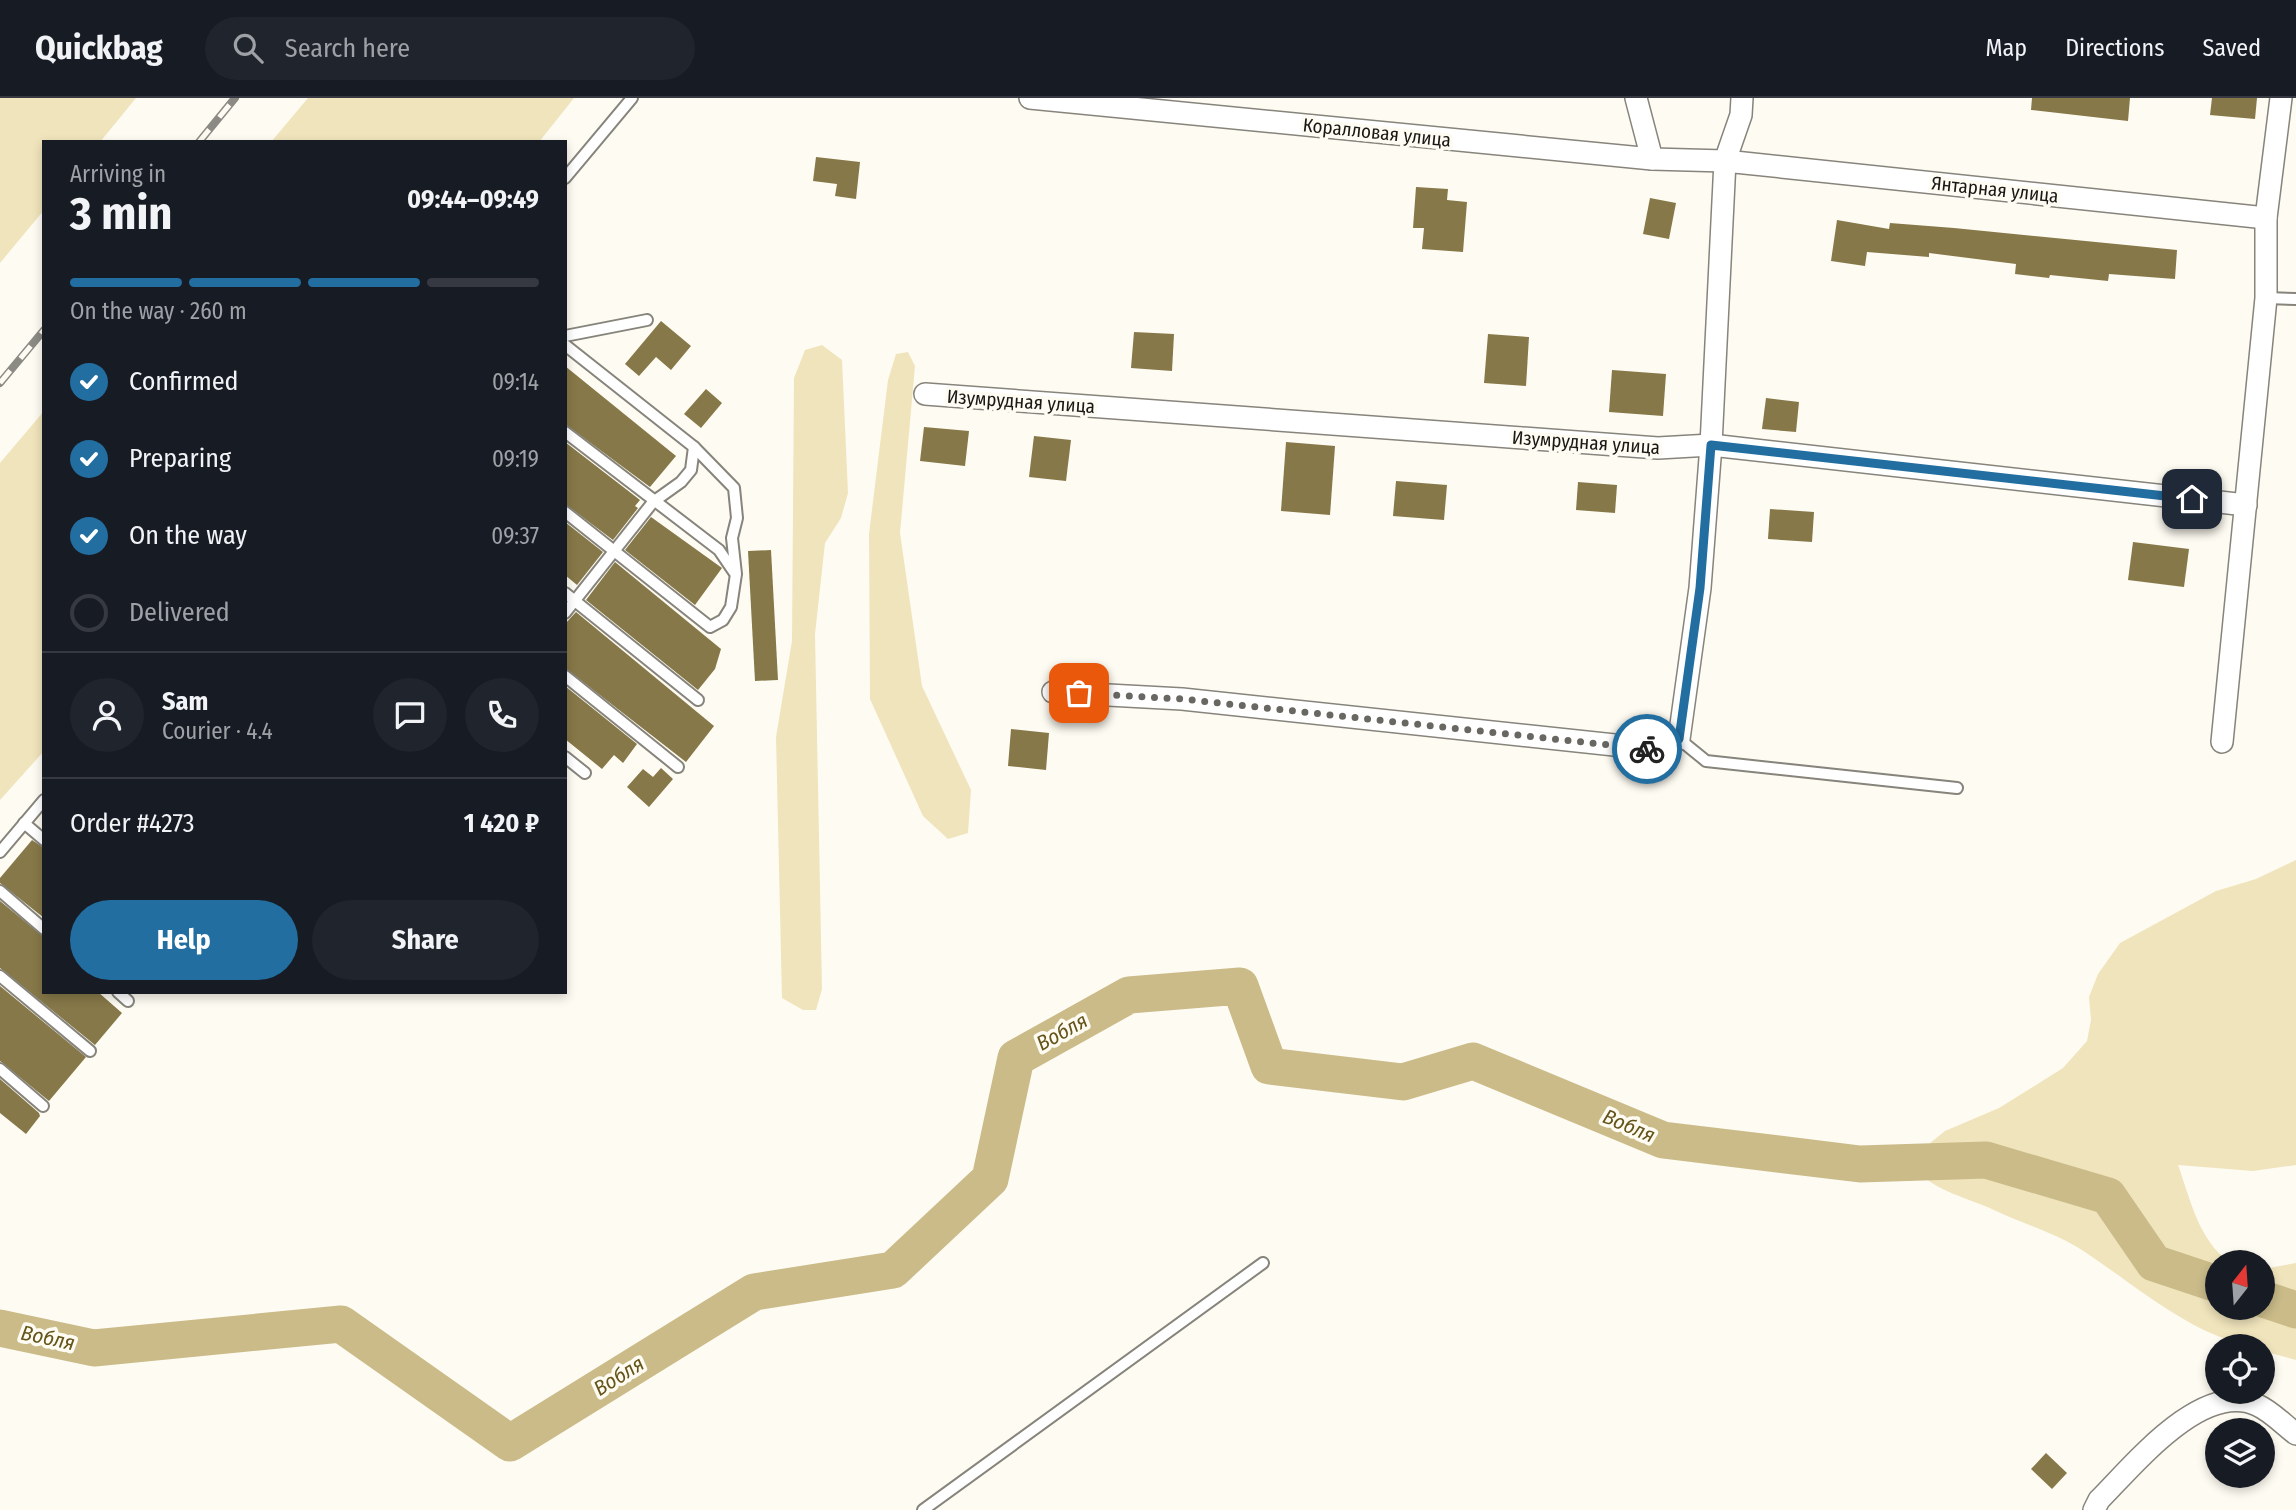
<!DOCTYPE html>
<html lang="en">
<head>
<meta charset="utf-8">
<style>
  body { margin:0; font-family:"Fira Sans Condensed",sans-serif; background:#20242c; color:#f1f3f6; height:100vh; display:flex; flex-direction:column; font-size:26px; white-space:nowrap }
  * { box-sizing:border-box; margin:0 }
  p { font-size:23px; color:#9ea1a6 }
  .icon { flex:none; width:38px; height:38px; fill:none; stroke:currentColor; stroke-width:2; stroke-linecap:round; stroke-linejoin:round }
  .map { position:relative; flex:1; overflow:hidden }
  .panel { position:absolute; left:42px; top:42px; width:525px; height:854px; display:flex; flex-direction:column; background:#171b24; border-radius:0px; box-shadow:0 4px 10px #0003 }
  .panel>* { flex:none }
  .needle { width:46px; rotate:17deg }
  .controls { position:absolute; left:2205px; top:1152px; display:grid; gap:14px }
  .controls a { display:grid; place-items:center; width:70px; height:70px; border-radius:50%; background:#171b24; box-shadow:0 4px 10px #0003; font-size:35px }
  .pin { position:absolute; display:grid; place-items:center; width:60px; height:60px; color:#fff; margin:-30px; border-radius:14px; box-shadow:0 4px 10px #0006 }
  .courier { position:absolute; display:grid; place-items:center; width:70px; height:70px; margin:-35px; border:5px solid #236ea1; border-radius:50%; background:#fff; color:#222; box-shadow:0 2px 9px #0007 }
  .summary em { font-style:normal; font-weight:700 }
  .summary div { display:flex; flex-direction:column-reverse }
  .summary { display:flex; align-items:center; justify-content:space-between; height:119px; padding:0 28px }
  h1 { font-size:46px; font-weight:700; line-height:52px }
  .bar { display:grid; grid-template-columns:repeat(4,1fr); gap:10px 7px; align-content:center; height:84px; padding:0 28px }
  .bar i { height:9px; border-radius:5px; background:#363941 }
  .bar .active { background:#236ea1 }
  .bar p { grid-column:span 4 }
  .line { display:flex; align-items:center; gap:18px; padding:0 28px; border-top:2px solid #363941 }
  .line div { flex:1 }
  .round { display:grid; place-items:center; flex:none; width:74px; height:74px; border-radius:37px; background:#20242c }
  ol { padding:0 28px; list-style:none }
  li { display:flex; align-items:center; gap:21px; height:77px }
  li p { margin-inline-start:auto }
  li .icon { padding:7px; border-radius:50%; background:#236ea1; color:#fff; stroke-width:4 }
  li:last-child { color:#9ea1a6 }
  li i { width:38px; height:38px; border:4px solid #363941; border-radius:50% }
  .cta { display:flex; gap:14px; margin-top:auto; padding:14px 28px }
  .cta a { flex:1; height:80px; border-radius:42px; background:#236ea1; color:#fff; font-size:28px; font-weight:700; line-height:80px; text-align:center }
  .cta a+a { background:#20242c; color:#f1f3f6 }
  header { display:flex; align-items:center; gap:42px; box-sizing:border-box; height:98px; padding:0 35px; background:#171b24; border-bottom:2px solid #363941 }
  header strong { font-size:33px }
  nav { display:flex; gap:38px; margin-inline-start:auto; font-size:24px }
  .search { width:490px; height:63px; background:#20242c; display:flex; align-items:center; gap:18px; box-sizing:border-box; padding:0 24px; border-radius:38px; color:#9ea1a6; font-size:26px }
  .map>svg:first-child { display:block }
  .green { fill:#f0e4bc }
  .lines { fill:none; stroke-linecap:round; stroke-linejoin:round }
  .river { stroke:#cabb89; stroke-width:37 }
  .building { fill:#867848 }
  .service-casing { stroke:#86847b; stroke-width:14 }
  .minor-casing { stroke:#86847b; stroke-width:24 }
  .service { stroke:#fff; stroke-width:10 }
  .minor { stroke:#fff; stroke-width:21 }
  .rail-casing { stroke:#8c8a84; stroke-width:8 }
  .rail { stroke:#fefbf2; stroke-width:5; stroke-dasharray:16; stroke-linecap:butt }
  .done { stroke:#696762; stroke-width:7; stroke-dasharray:0 12.6 }
  .route { stroke:#236ea1; stroke-width:9 }
  .labels { text-anchor:middle; stroke-width:7; stroke-linejoin:round; paint-order:stroke }
  .street-label { font-size:19px; fill:#191815; stroke:#fefbf2 }
  .water-label { font-size:21px; font-style:italic; fill:#645419; stroke:#fefbf2 }
</style>
</head>
<body>
<header>
<strong>Quickbag</strong>
<div class="search"><svg class="icon" aria-label="search" viewBox="0 0 24 24"><circle cx="10" cy="10" r="6"/><path d="M15 15l6 6"/></svg>Search here</div>
<nav><a>Map</a><a>Directions</a><a>Saved</a></nav>
</header>
<div class="map">
<svg width="2296" height="1412" viewBox="0 0 2296 1412">
  <rect width="100%" height="100%" fill="#fefbf2"/>
  <g class="green">
    <polygon points="0,0 136,0 100,44 44,44 44,112 0,165"/>
    <polygon points="308,0 574,0 539,44 271,44"/>
    <polygon points="822,247 842,262 848,395 841,420 825,445 815,536 822,891 816,912 803,912 782,900 776,639 792,543 794,280 805,252"/>
    <polygon points="908,254 915,268 900,435 922,588 971,692 968,735 948,741 923,718 870,601 869,436 888,282 896,256"/>
    <polygon points="44,313 44,653 0,702 0,365"/>
    <path d="M2296,762V1067L2253,1073L2178,1067C2190,1100 2199,1144 2230,1164H2217V1209H2263V1171L2296,1165V1262L2263,1253V1248C2201,1248 2129,1181 2077,1149C2052,1134 2021,1125 1994,1112C1966,1099 1925,1091 1909,1062L1945,1033L1999,1010L2063,970L2087,943L2091,922L2089,899L2098,876L2120,845L2216,793L2256,781Z"/>
  </g>
  <g class="lines">
    <g class="river">
      <polyline points="2263,1201 2296,1212"/>
      <polyline points="0,1230 94,1250 341,1226 510,1345 754,1194 893,1172 990,1081 1016,960 1129,897 1240,888 1269,968 1403,984 1473,963 1663,1042 1860,1066 1986,1062 2108,1098 2154,1165 2217,1186"/>
    </g>
  </g>
  <g class="building">
    <polygon points="2032,0 2130,0 2128,23 2031,12"/>
    <polygon points="2212,0 2257,0 2255,21 2210,17"/>
    <polygon points="816,59 860,64 856,101 835,98 837,86 813,83"/>
    <polygon points="1416,89 1448,91 1447,102 1467,104 1463,154 1422,151 1424,130 1413,130"/>
    <polygon points="1650,100 1676,105 1669,141 1643,136"/>
    <polygon points="1837,122 1889,131 1890,125 1954,130 2177,152 2175,181 2109,176 2108,183 2050,177 2049,180 2015,176 2016,166 1929,155 1929,159 1867,154 1865,168 1831,163"/>
    <polygon points="661,223 691,248 671,272 656,259 639,278 625,266"/>
    <polygon points="1134,234 1174,236 1172,273 1131,270"/>
    <polygon points="1488,236 1529,239 1526,288 1484,285"/>
    <polygon points="565,268 676,358 650,389 565,326"/>
    <polygon points="1612,272 1666,276 1663,318 1609,314"/>
    <polygon points="706,291 722,305 701,330 684,316"/>
    <polygon points="1766,300 1799,304 1796,334 1762,331"/>
    <polygon points="924,329 969,333 965,368 920,363"/>
    <polygon points="1034,338 1071,342 1066,383 1029,379"/>
    <polygon points="565,344 640,402 635,408 638,410 613,442 565,406"/>
    <polygon points="1286,344 1335,348 1330,417 1281,413"/>
    <polygon points="1396,383 1447,387 1444,422 1393,418"/>
    <polygon points="1578,384 1617,387 1615,415 1576,412"/>
    <polygon points="1770,411 1814,414 1812,444 1768,441"/>
    <polygon points="651,419 722,470 695,507 625,452"/>
    <polygon points="565,424 603,454 577,487 565,477"/>
    <polygon points="2133,444 2189,451 2184,489 2128,482"/>
    <polygon points="771,452 778,582 755,583 748,453"/>
    <polygon points="615,464 721,551 715,571 698,592 586,502"/>
    <polygon points="576,514 714,628 686,664 565,570 565,526"/>
    <polygon points="565,588 637,646 623,665 614,657 602,671 565,641"/>
    <polygon points="1011,631 1049,635 1046,672 1008,668"/>
    <polygon points="661,670 673,681 649,709 627,689 643,671 653,679"/>
    <polygon points="32,742 44,750 44,820 0,785 0,780"/>
    <polygon points="0,803 44,839 44,894 98,894 122,915 95,947 0,870"/>
    <polygon points="0,888 86,959 49,1003 0,963"/>
    <polygon points="0,981 39,1015 40,1018 26,1036 0,1015"/>
    <polygon points="2046,1355 2067,1375 2052,1391 2031,1371"/>
  </g>
  <g class="lines">
    <defs>
      <g id="service">
        <polyline points="565,80 632,0"/>
        <polyline points="2266,200 2296,201"/>
        <polyline points="565,238 647,222"/>
        <polyline points="565,247 694,349 691,372 681,384 653,404 565,515"/>
        <polyline points="565,334 719,452 734,474"/>
        <polyline points="565,414 710,529 723,522 731,509 736,476 732,440 737,420 734,390 694,349"/>
        <polyline points="565,495 698,602"/>
        <polyline points="565,578 678,669"/>
        <polyline points="1679,641 1706,663 1957,690"/>
        <polyline points="565,659 585,675"/>
        <polyline points="24,725 44,742"/>
        <polyline points="0,754 44,702"/>
        <polyline points="0,793 44,831"/>
        <polyline points="0,878 90,953"/>
        <polyline points="118,894 128,903"/>
        <polyline points="0,971 43,1008"/>
        <polyline points="923,1412 1263,1165"/>
      </g>
      <g id="minor">
        <polyline points="1030,0 1652,61 1725,63 2266,120"/>
        <polyline points="1636,0 1652,61"/>
        <polyline points="925,296 1658,350 1711,347 2246,407"/>
        <polyline points="1053,594 1182,601 1652,651 1679,641 1700,490 1711,347 1725,63 1741,17 1742,0"/>
        <polyline points="2222,644 2266,200 2266,120 2281,0"/>
        <path d="M2094,1412L2099,1402C2133,1368 2202,1282 2257,1307C2271,1313 2284,1327 2296,1336"/>
      </g>
    </defs>
    <use href="#service" class="service-casing"/>
    <use href="#minor" class="minor-casing"/>
    <use href="#service" class="service"/>
    <use href="#minor" class="minor"/>
    <defs>
      <g id="rail">
        <polyline points="199,44 235,0"/>
        <polyline points="0,285 44,232"/>
      </g>
    </defs>
    <use href="#rail" class="rail-casing"/>
    <use href="#rail" class="rail"/>
  </g>
  <g class="lines">
    <polyline class="done" points="1079,595 1182,601 1647,651"/>
    <polyline class="route" points="1647,651 1679,641 1700,490 1711,347 2192,401"/>
  </g>
  <g class="labels">
    <g class="street-label">
      <text transform="translate(1377 34) rotate(6)" y="7">Коралловая улица</text>
      <text transform="translate(1995 91) rotate(6)" y="7">Янтарная улица</text>
      <text transform="translate(1021 303) rotate(4)" y="7">Изумрудная улица</text>
      <text transform="translate(1586 344) rotate(4)" y="7">Изумрудная улица</text>
    </g>
    <g class="water-label">
      <text transform="translate(1062 934) rotate(-29)" y="7">Вобля</text>
      <text transform="translate(1629 1028) rotate(23)" y="7">Вобля</text>
      <text transform="translate(48 1240) rotate(12)" y="7">Вобля</text>
      <text transform="translate(619 1278) rotate(-32)" y="7">Вобля</text>
    </g>
  </g>
</svg>
<div class="controls">
<a><svg class="needle" viewBox="-14 -14 28 28"><path d="M0-13l5 13h-10z" fill="#e53935"/><path d="M0 13l5-13h-10z" fill="#9ea1a6"/></svg></a>
<a><svg class="icon" aria-label="locate" viewBox="0 0 24 24"><circle cx="12" cy="12" r="6"/><path d="M12 2v4M12 18v4M2 12h4M18 12h4"/></svg></a>
<a><svg class="icon" aria-label="layers" viewBox="0 0 24 24"><path d="M12 4l9 5-9 5-9-5zM3 14l9 5 9-5"/></svg></a>
</div>
<div class="pin" style="left:1079px;top:595px;background:#ea580c"><svg class="icon" aria-label="bag" viewBox="0 0 24 24"><path d="M5 8h14l-1 12H6zM9 8a3 3 0 0 1 6 0"/></svg></div>
<div class="pin" style="left:2192px;top:401px;background:#1f2937"><svg class="icon" aria-label="home" viewBox="0 0 24 24"><path d="M3 11l9-7 9 7M6 9v11h12V9"/></svg></div>
<div class="courier" style="left:1647px;top:651px"><svg class="icon" aria-label="bike" viewBox="0 0 24 24"><circle cx="6" cy="16" r="4"/><circle cx="18" cy="16" r="4"/><path d="M6 16l4-8h5l3 8M10 8l3 8H6M13 5h3"/></svg></div>
<section class="panel">
<div class="summary"><div><h1>3 min</h1><p>Arriving in</p></div><em>09:44–09:49</em></div>
<div class="bar"><i class="active"></i><i class="active"></i><i class="active"></i><i></i><p>On the way · 260 m</p></div>
<ol>
<li><svg class="icon" aria-label="check" viewBox="0 0 24 24"><path d="M5 12l5 5 9-10"/></svg>Confirmed<p>09:14</p></li>
<li><svg class="icon" aria-label="check" viewBox="0 0 24 24"><path d="M5 12l5 5 9-10"/></svg>Preparing<p>09:19</p></li>
<li><svg class="icon" aria-label="check" viewBox="0 0 24 24"><path d="M5 12l5 5 9-10"/></svg>On the way<p>09:37</p></li>
<li><i></i>Delivered</li>
</ol>
<div class="line" style="height:126px"><a class="round"><svg class="icon" aria-label="person" viewBox="0 0 24 24"><circle cx="12" cy="8" r="4"/><path d="M4 21q1-7 8-7t8 7"/></svg></a><div><b>Sam</b><p>Courier · 4.4</p></div><a class="round"><svg class="icon" aria-label="chat" viewBox="0 0 24 24"><path d="M4 5h16v11H9l-5 4z"/></svg></a><a class="round"><svg class="icon" aria-label="phone" viewBox="0 0 24 24"><path d="M5 4h4l2 5-3 2q2 4 5 5l2-3 5 2v4C11 20 4 13 5 4z"/></svg></a></div>
<div class="line" style="height:91px"><div>Order #4273</div><b>1 420 ₽</b></div>
<div class="cta"><a>Help</a><a>Share</a></div>
</section>
</div>
</body>
</html>
